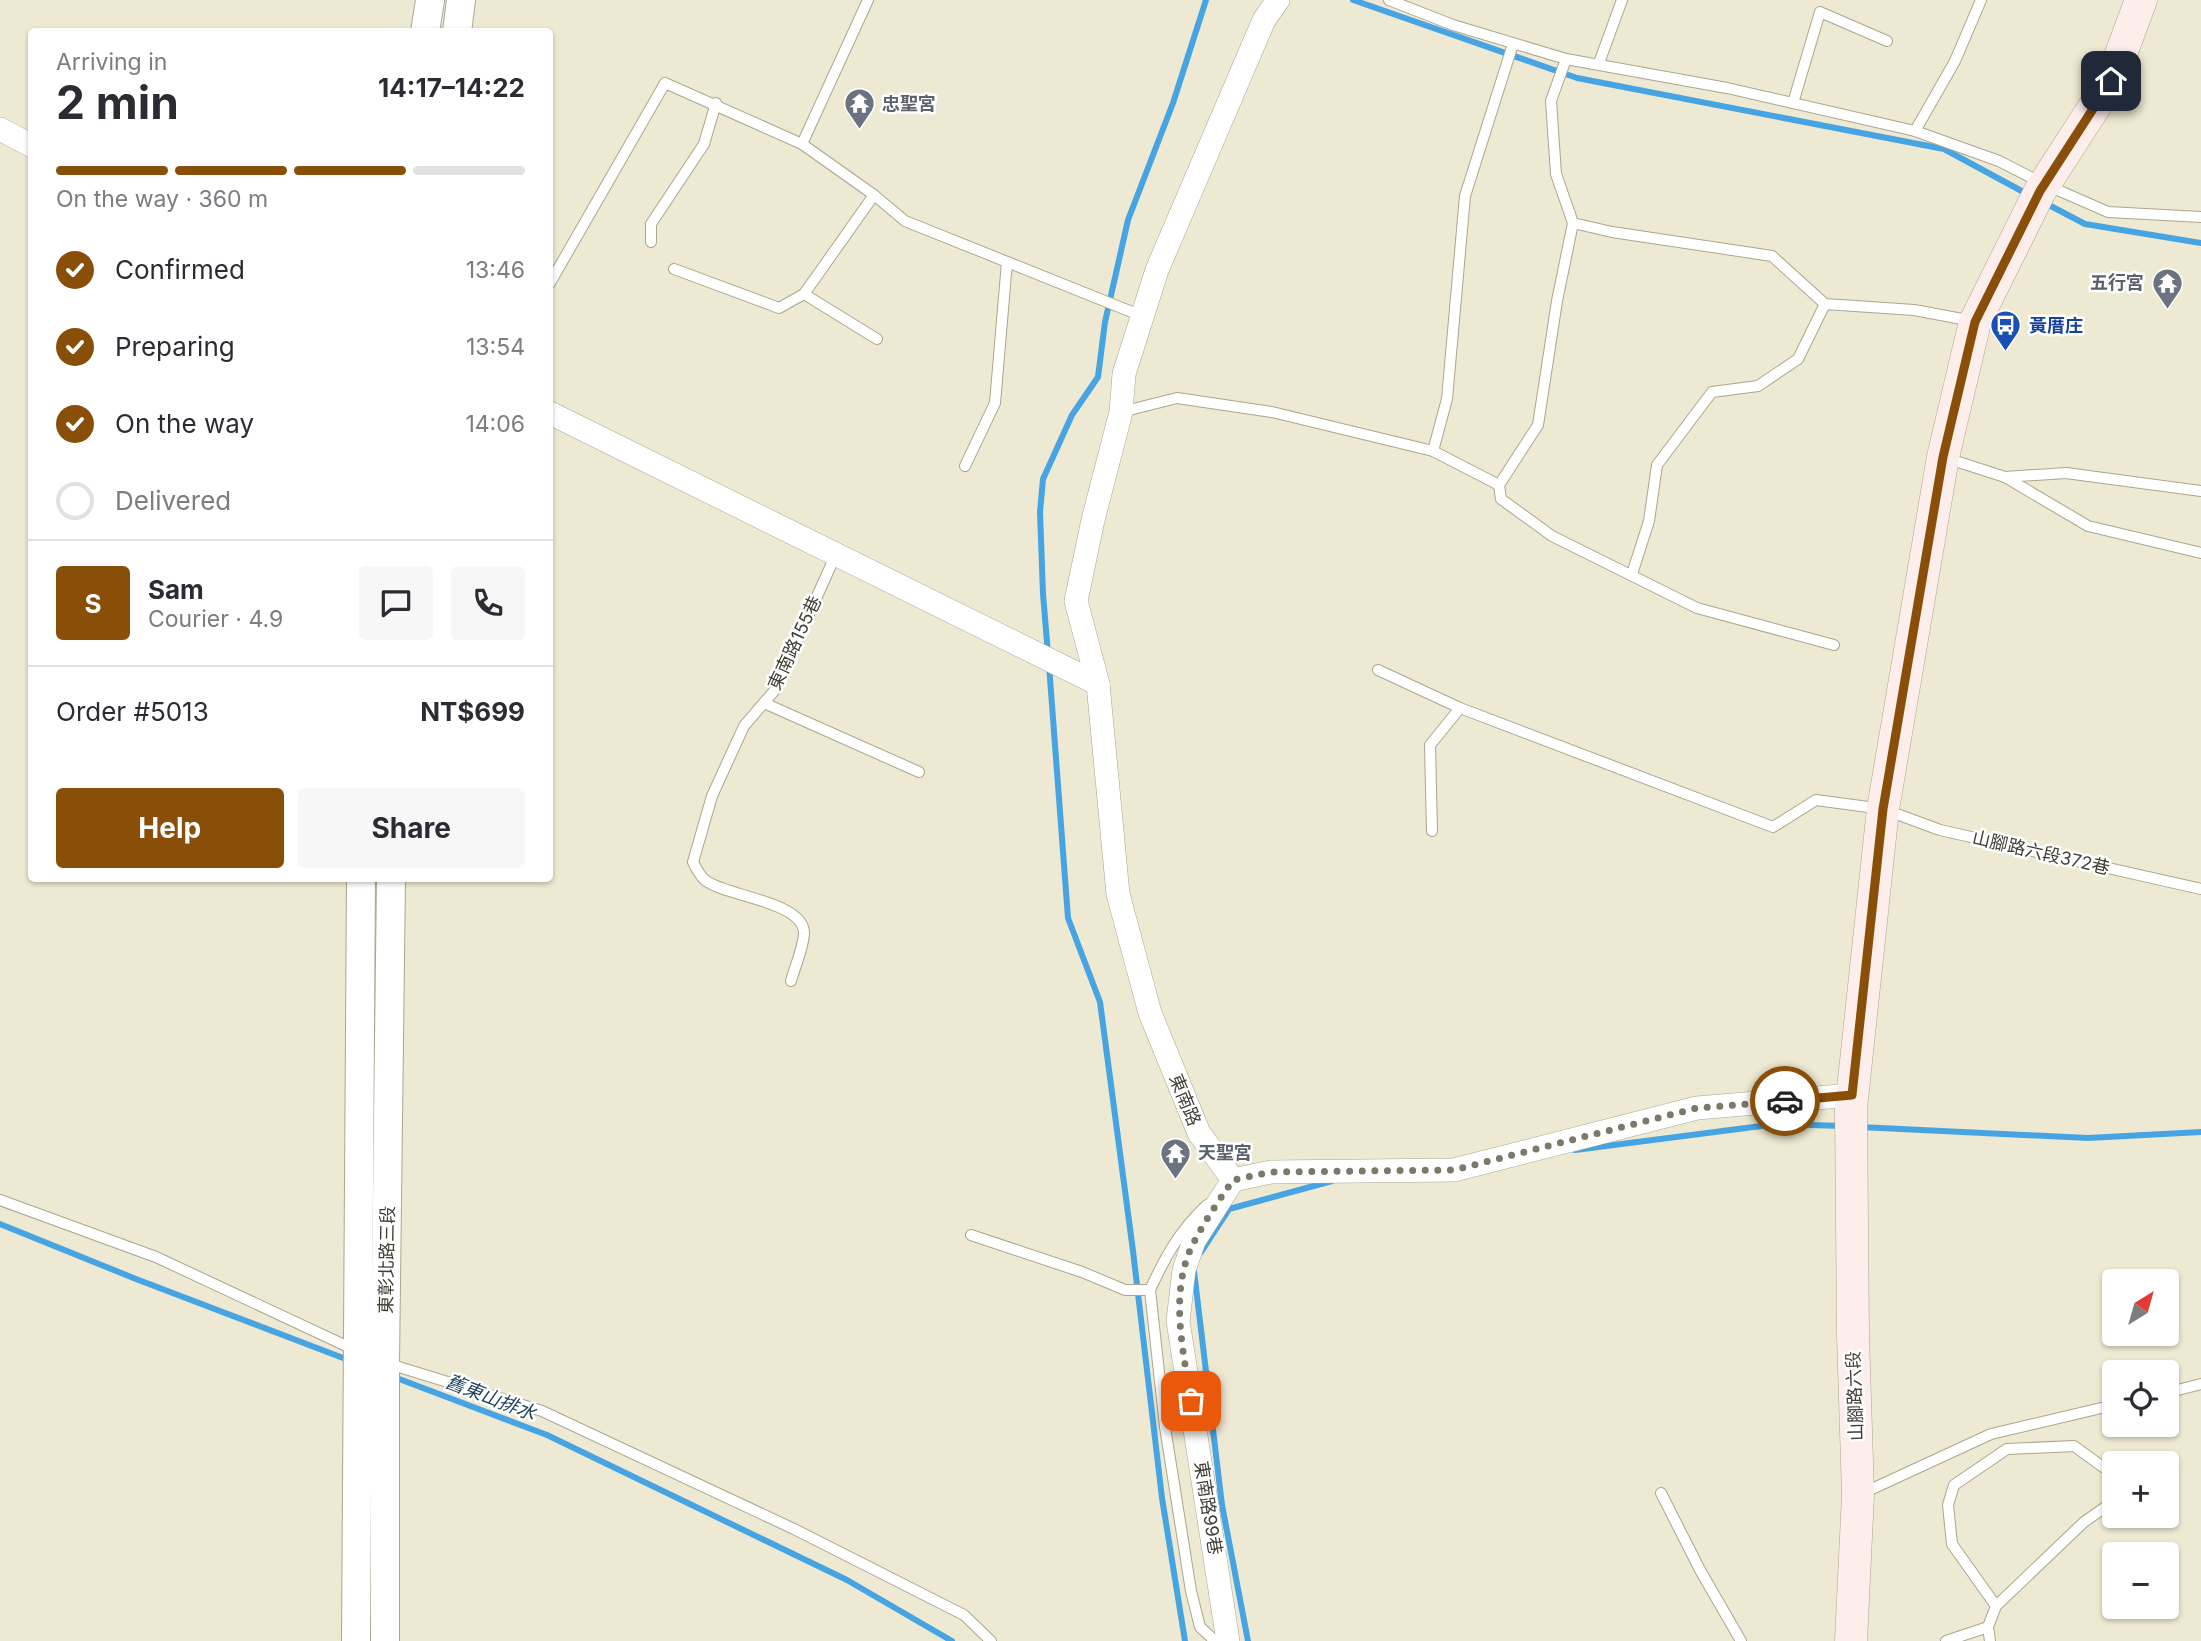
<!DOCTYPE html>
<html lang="en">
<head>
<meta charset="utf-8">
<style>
  body { margin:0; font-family:Inter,"Noto Sans TC",sans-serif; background:#f7f7f7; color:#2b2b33; height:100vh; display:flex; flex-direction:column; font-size:26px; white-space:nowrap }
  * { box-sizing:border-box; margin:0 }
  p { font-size:23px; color:#7c7c81 }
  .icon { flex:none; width:38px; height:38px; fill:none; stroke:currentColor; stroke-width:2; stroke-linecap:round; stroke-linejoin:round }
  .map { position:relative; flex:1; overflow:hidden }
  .details { position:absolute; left:28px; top:28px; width:525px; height:854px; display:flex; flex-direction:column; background:#fff; border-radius:7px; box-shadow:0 2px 5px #0004 }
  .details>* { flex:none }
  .needle { width:46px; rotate:37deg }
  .fabs { position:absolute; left:2102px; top:1269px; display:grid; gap:14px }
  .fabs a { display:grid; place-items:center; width:77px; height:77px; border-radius:7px; background:#fff; box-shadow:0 2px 5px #0004; font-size:35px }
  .pin { position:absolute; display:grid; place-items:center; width:60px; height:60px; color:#fff; margin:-30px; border-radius:14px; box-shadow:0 4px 10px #0006 }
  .courier { position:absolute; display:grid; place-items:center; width:70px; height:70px; margin:-35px; border:5px solid #894f09; border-radius:50%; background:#fff; color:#222; box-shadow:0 2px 9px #0007 }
  .overview em { font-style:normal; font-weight:700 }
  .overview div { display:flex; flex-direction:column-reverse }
  .overview { display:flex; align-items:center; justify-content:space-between; height:119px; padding:0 28px }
  h1 { font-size:46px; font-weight:700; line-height:52px }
  .bar { display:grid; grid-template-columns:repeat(4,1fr); gap:10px 7px; align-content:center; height:84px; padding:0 28px }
  .bar i { height:9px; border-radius:5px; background:#e1e1e2 }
  .bar .active { background:#894f09 }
  .bar p { grid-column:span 4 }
  .line { display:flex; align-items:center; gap:18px; padding:0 28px; border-top:2px solid #e1e1e2 }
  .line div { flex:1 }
  .round { display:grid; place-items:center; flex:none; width:74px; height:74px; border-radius:7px; background:#f7f7f7 }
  ol { padding:0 28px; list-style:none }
  li { display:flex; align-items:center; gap:21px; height:77px }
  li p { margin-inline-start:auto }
  li .icon { padding:7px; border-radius:50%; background:#894f09; color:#fff; stroke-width:4 }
  li:last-child { color:#7c7c81 }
  li i { width:38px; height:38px; border:4px solid #e1e1e2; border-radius:50% }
  .cta { display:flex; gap:14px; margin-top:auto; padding:14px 28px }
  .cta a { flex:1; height:80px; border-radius:7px; background:#894f09; color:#fff; font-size:28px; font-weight:700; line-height:80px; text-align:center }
  .cta a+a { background:#f7f7f7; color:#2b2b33 }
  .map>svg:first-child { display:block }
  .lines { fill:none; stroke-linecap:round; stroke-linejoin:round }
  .stream { stroke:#47a4e2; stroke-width:6 }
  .service-casing { stroke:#aaa690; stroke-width:12 }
  .minor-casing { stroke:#aaa690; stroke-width:24 }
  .tertiary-casing { stroke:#aaa690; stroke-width:30 }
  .secondary-casing { stroke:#aaa690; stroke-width:33 }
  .service { stroke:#fff; stroke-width:10 }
  .minor { stroke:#fff; stroke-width:23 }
  .tertiary { stroke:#fff; stroke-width:28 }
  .secondary { stroke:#fdeeeb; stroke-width:32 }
  .done { stroke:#7c796b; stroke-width:7; stroke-dasharray:0 12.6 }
  .route { stroke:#894f09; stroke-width:9 }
  .labels { text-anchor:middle; stroke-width:5; stroke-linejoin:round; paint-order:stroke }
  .worship-label { font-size:18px; font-weight:bold; fill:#5b616d; stroke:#fff; text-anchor:start }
  .transit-label { font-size:18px; font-weight:bold; fill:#164399; stroke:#fff; text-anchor:start }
  .street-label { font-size:18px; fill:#3f3d34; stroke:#fff }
  .water-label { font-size:19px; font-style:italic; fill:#193f59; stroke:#fff }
</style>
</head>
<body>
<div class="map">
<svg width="2201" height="1641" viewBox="0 0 2201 1641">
  <rect width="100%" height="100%" fill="#ede9d2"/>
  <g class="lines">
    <g class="stream">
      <polyline points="1353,0 1577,78 1944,149 2029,195"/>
      <polyline points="2045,203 2085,224 2201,243"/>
      <polyline points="1048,654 1043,594 1040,512 1043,479 1072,415 1098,377 1105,322 1128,220 1173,103 1206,0"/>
      <polyline points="1049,665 1068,918 1100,1002 1133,1251 1162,1498 1185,1641"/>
      <polyline points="1860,1127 2088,1138 2201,1132"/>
      <polyline points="1575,1150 1777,1124 1843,1126"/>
      <polyline points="0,1224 136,1279 351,1361"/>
      <polyline points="1201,1252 1229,1209 1332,1181"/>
      <polyline points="1194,1271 1222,1505 1248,1641"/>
      <polyline points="394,1377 547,1435 847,1580 952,1641"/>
    </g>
    <defs>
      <g id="service">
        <polyline points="1389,0 1453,25 1566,59 1727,88 1915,131 1999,161 2044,184 2108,212 2201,217"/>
        <polyline points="1599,63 1622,0"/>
        <polyline points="1793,103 1820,12 1887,41"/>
        <polyline points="1915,131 1955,61 1981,0"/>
        <polyline points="802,144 874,195 905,221 1142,316"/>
        <polyline points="1573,223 1612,232 1772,256 1825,304 1914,310 1973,321"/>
        <polyline points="651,242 651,224 704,144 716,103"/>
        <polyline points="674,269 779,308 804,294 874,195"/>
        <polyline points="550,283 665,83 802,144 868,0"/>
        <polyline points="804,294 877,339"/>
        <polyline points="1121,412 1177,398 1272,412 1433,451 1499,485 1501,499 1552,536 1697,608 1834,645"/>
        <polyline points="1433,451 1447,399 1465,196 1513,44"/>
        <polyline points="1946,458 2005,477 2066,473 2201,491"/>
        <polyline points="965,466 995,403 1007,262"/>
        <polyline points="2005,477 2088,526 2201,553"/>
        <polyline points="1499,485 1538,425 1557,301 1573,223 1556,174 1551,101 1566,59"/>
        <polyline points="1632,574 1649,521 1657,465 1712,392 1758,386 1798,359 1825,304"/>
        <polyline points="1378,670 1460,708 1773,827 1816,800 1883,809 1940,830 2201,889"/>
        <polyline points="764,703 919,772"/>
        <polyline points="1432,831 1430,745 1460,708"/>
        <path d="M791,981C795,966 803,949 804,934C805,901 726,897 705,880C700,876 696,868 693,862L712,796L744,726L775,690L836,554"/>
        <polyline points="0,1200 156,1257 355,1350"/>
        <path d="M971,1235L1082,1272L1125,1290H1150C1165,1257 1180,1230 1207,1205"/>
        <polyline points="1150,1290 1165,1427 1191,1591 1200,1627 1215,1641"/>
        <polyline points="386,1363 542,1411 794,1529 964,1615 991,1641"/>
        <polyline points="2166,1393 2201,1384"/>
        <polyline points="1661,1493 1700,1570 1741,1641"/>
        <polyline points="1861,1494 1991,1434 2114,1405"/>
        <polyline points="1996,1606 1952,1544 1948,1505 1954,1485 2007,1449 2074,1446 2114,1475"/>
        <polyline points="1946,1641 1988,1627"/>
        <polyline points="1990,1641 1988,1627 1996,1606 2084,1522 2114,1501"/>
      </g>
      <g id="minor">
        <polyline points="0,129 32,146"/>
        <polyline points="550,413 1098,684"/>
        <polyline points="1233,1180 1199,1133 1150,1013 1118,894 1098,684 1076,601 1093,520 1121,412 1124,374 1157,270 1264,20 1278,0"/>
        <polyline points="1233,1180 1271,1172 1454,1170 1697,1108 1852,1095"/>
        <polyline points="1228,1641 1178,1321 1184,1270 1194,1241 1233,1180"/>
      </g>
      <g id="tertiary">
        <polyline points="425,32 430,0"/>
        <polyline points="457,32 461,0"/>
        <polyline points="356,1641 361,878"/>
        <polyline points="385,1641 385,1363 391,878"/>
      </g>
      <polyline id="secondary" points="1851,1641 1858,1495 1853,1335 1851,1108 1883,809 1943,457 1975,322 2040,191 2111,81 2141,0"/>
    </defs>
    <use href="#service" class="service-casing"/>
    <use href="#minor" class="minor-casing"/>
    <use href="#tertiary" class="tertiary-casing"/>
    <use href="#secondary" class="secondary-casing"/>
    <use href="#service" class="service"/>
    <use href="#minor" class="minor"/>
    <use href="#tertiary" class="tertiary"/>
    <use href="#secondary" class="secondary"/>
  </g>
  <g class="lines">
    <path class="done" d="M1191,1401C1183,1349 1168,1289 1195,1240C1206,1219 1220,1199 1233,1180L1271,1172L1454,1170L1697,1108L1785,1101"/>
    <polyline class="route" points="1785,1101 1852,1095 1883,809 1943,457 1975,322 2040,191 2111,81"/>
  </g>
  <defs>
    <symbol id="temple-pin" viewBox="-11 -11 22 30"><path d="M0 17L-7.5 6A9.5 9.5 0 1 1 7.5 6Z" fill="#6b7280" stroke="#fff"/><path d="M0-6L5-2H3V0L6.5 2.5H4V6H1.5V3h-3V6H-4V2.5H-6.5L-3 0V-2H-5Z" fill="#fff"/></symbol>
    <symbol id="bus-pin" viewBox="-11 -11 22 30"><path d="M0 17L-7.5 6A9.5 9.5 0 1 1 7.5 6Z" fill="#1a4fb4" stroke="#fff"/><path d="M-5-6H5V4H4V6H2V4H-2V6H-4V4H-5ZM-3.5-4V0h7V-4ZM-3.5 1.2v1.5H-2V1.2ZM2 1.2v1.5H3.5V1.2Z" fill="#fff"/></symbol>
  </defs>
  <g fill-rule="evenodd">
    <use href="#temple-pin" x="842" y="86" width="35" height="47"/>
    <use href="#temple-pin" x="2150" y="266" width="35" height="47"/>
    <use href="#bus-pin" x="1988" y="308" width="35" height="47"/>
    <use href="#temple-pin" x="1158" y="1136" width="35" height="47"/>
  </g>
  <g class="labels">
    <g class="worship-label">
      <text x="882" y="110">忠聖宮</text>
      <text x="2144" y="289" text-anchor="end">五行宮</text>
      <text x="1198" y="1159">天聖宮</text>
    </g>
    <g class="transit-label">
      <text x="2029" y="332">黃厝庄</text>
    </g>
    <g class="street-label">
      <text transform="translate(795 643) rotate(-65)" y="6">東南路155巷</text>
      <text transform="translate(2041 853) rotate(13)" y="6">山腳路六段372巷</text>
      <text transform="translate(1185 1100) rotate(68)" y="6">東南路</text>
      <text transform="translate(387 1260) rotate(-89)" y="6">東彰北路三段</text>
      <text transform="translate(1855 1396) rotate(-92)" y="6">山腳路六段</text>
      <text transform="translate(1208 1508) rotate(81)" y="6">東南路99巷</text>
    </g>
    <g class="water-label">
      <text transform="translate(491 1397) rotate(21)" y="7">舊東山排水</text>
    </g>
  </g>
</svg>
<div class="fabs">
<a><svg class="needle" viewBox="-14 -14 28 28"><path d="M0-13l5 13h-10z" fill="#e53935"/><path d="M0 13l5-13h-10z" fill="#7c7c81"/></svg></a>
<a><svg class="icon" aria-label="locate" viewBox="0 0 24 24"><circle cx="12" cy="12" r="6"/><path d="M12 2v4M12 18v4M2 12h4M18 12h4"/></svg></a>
<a>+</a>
<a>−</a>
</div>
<div class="pin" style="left:1191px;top:1401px;background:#ea580c"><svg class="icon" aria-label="bag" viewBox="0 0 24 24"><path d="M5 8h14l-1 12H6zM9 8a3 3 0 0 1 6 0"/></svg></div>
<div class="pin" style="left:2111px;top:81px;background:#1f2937"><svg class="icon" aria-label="home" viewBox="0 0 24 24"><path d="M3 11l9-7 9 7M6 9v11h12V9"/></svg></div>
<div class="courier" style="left:1785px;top:1101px"><svg class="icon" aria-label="car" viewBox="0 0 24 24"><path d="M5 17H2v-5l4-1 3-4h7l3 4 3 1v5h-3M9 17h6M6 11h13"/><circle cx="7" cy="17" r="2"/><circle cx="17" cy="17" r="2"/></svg></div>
<section class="details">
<div class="overview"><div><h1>2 min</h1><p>Arriving in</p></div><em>14:17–14:22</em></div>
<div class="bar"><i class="active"></i><i class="active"></i><i class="active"></i><i></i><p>On the way · 360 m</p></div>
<ol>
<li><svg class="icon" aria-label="check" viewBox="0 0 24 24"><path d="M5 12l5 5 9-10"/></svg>Confirmed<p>13:46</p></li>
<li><svg class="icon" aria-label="check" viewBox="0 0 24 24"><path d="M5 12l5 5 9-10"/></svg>Preparing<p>13:54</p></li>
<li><svg class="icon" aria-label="check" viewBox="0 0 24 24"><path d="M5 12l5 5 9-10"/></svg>On the way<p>14:06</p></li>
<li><i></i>Delivered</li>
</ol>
<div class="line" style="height:126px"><b class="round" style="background:#894f09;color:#fff">S</b><div><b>Sam</b><p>Courier · 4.9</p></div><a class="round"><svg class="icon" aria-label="chat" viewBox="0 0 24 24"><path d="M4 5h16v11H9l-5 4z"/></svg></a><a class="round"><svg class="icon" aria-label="phone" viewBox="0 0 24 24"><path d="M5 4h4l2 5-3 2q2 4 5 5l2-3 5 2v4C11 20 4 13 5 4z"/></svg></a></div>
<div class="line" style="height:91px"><div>Order #5013</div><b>NT$699</b></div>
<div class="cta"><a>Help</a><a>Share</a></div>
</section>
</div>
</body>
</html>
